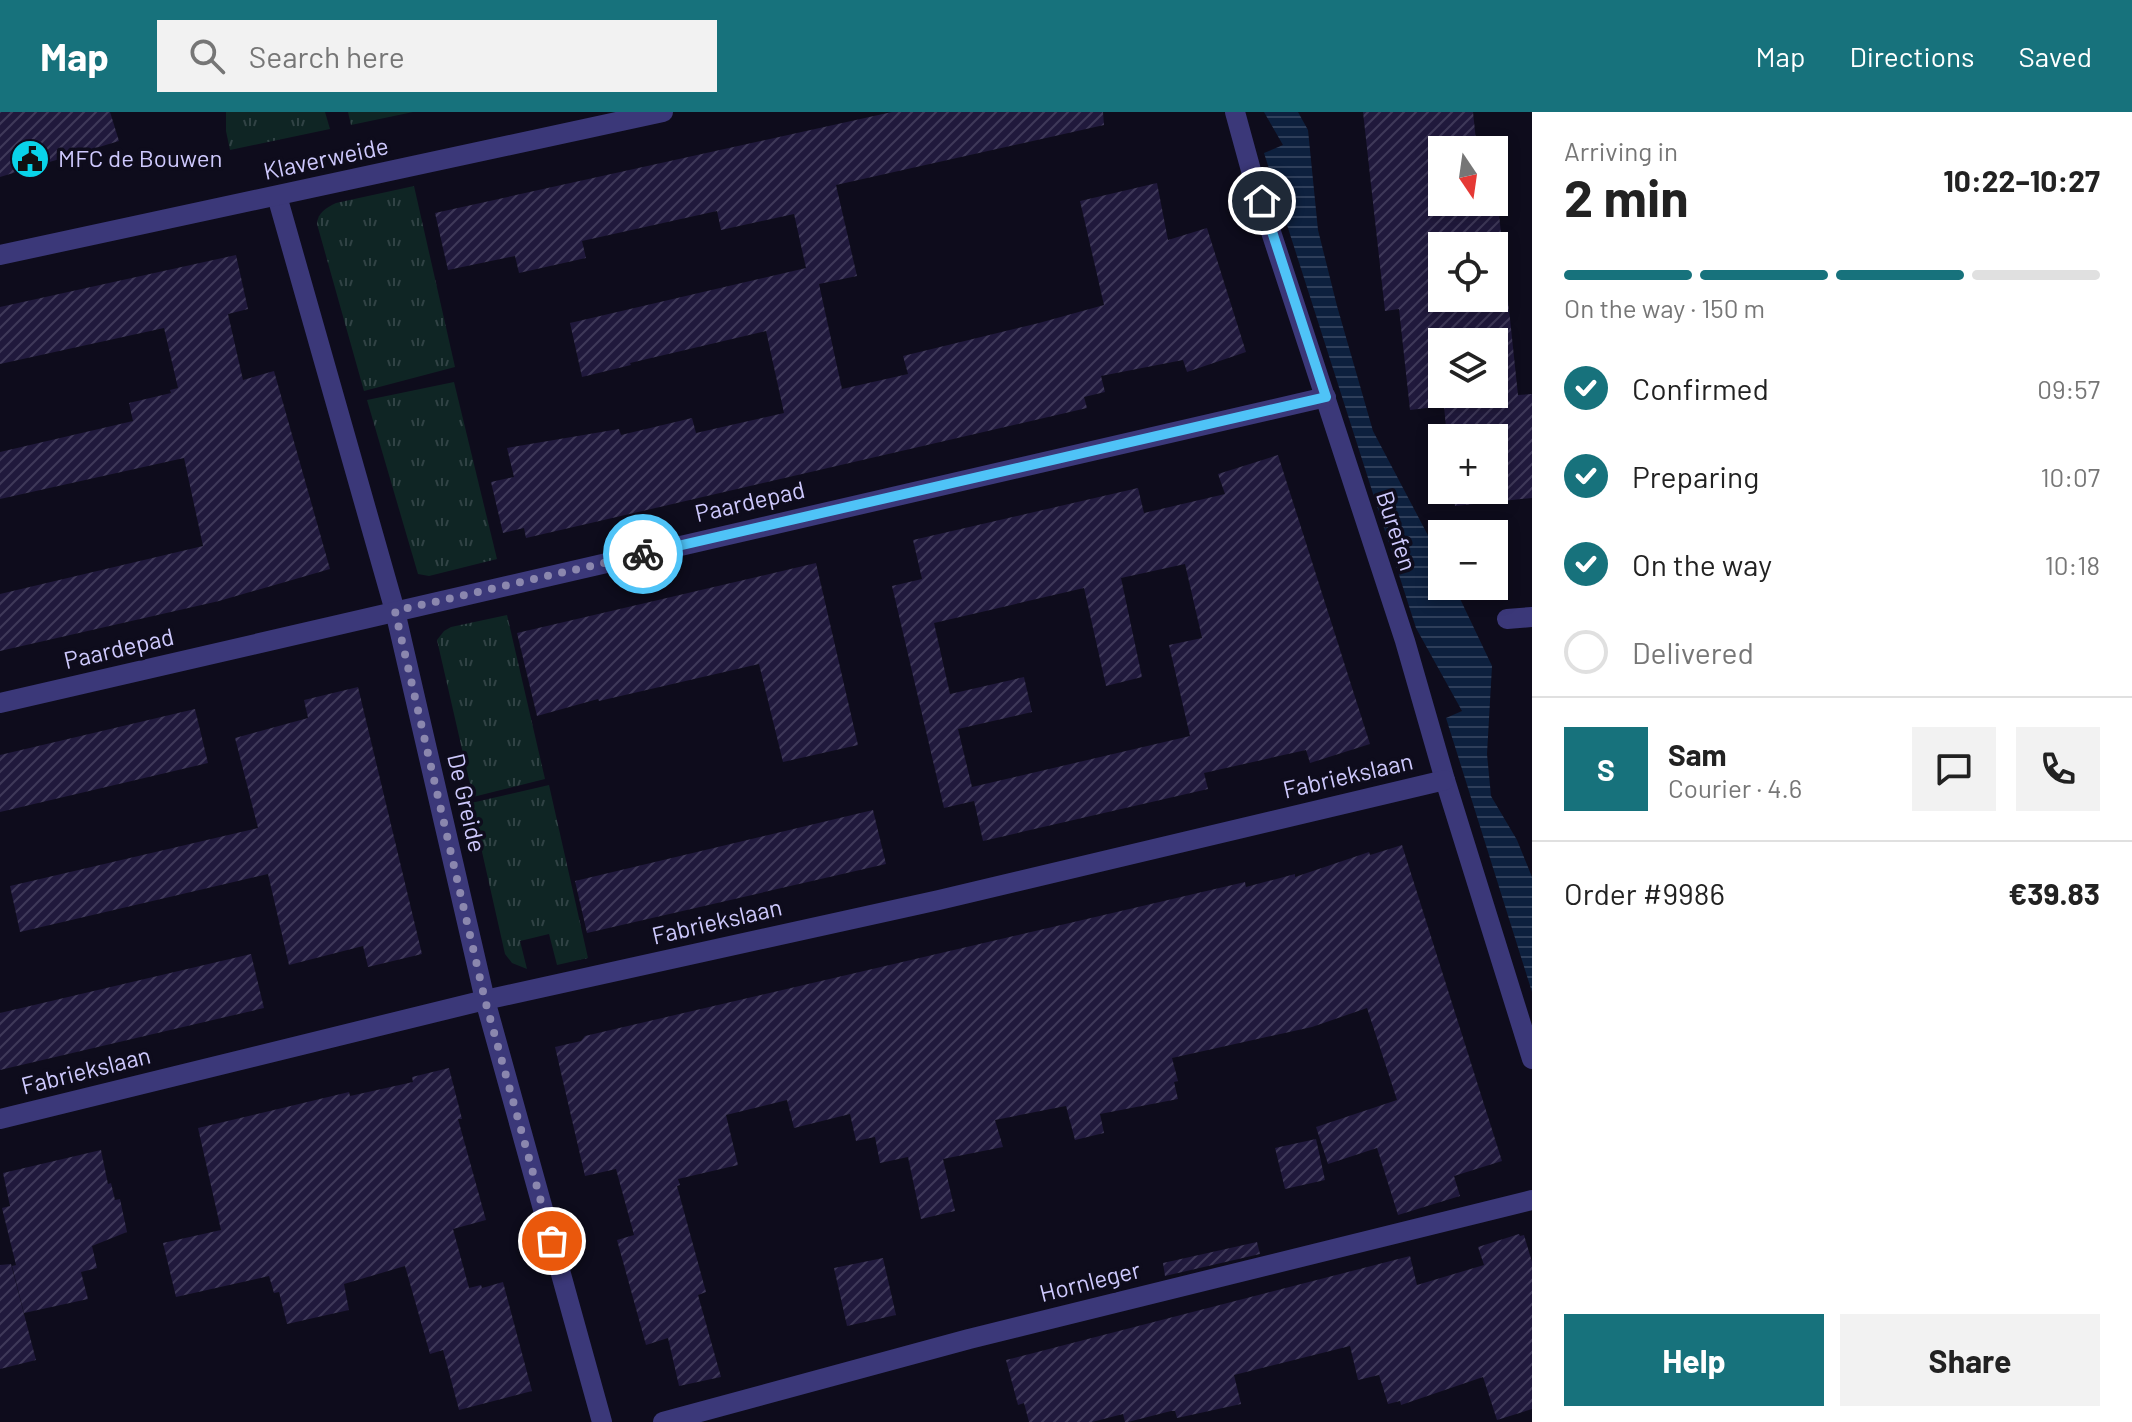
<!DOCTYPE html>
<html lang="en">
<head>
<meta charset="utf-8">
<style>
  body { margin:0; font-family:Barlow,sans-serif; background:#f2f2f2; color:#222; height:100vh; display:flex; flex-direction:column; font-size:30px; white-space:nowrap }
  * { box-sizing:border-box; margin:0 }
  p { font-size:26px; color:#767676 }
  .icon { flex:none; width:44px; height:44px; fill:none; stroke:currentColor; stroke-width:2; stroke-linecap:round; stroke-linejoin:round }
  .map { position:relative; flex:1; overflow:hidden }
  .panel { display:flex; flex-direction:column; background:#fff; width:600px }
  .panel>* { flex:none }
  .needle { width:52px; rotate:167deg }
  .buttons { position:absolute; left:1428px; top:24px; display:grid; gap:16px }
  .buttons a { display:grid; place-items:center; width:80px; height:80px; border-radius:0px; background:#fff; box-shadow:0 4px 12px #0003; font-size:40px }
  .pin { position:absolute; display:grid; place-items:center; width:68px; height:68px; color:#fff; margin:-34px; border:4px solid #fff; border-radius:50%; box-shadow:0 2px 8px #0007 }
  .courier { position:absolute; display:grid; place-items:center; width:80px; height:80px; margin:-40px; border:6px solid #4fc3f7; border-radius:50%; background:#fff; color:#222; box-shadow:0 2px 10px #0007 }
  .head em { font-style:normal; font-weight:700 }
  .head div { display:flex; flex-direction:column-reverse }
  .head { display:flex; align-items:center; justify-content:space-between; height:136px; padding:0 32px }
  h1 { font-size:52px; font-weight:700; line-height:60px }
  .bar { display:grid; grid-template-columns:repeat(4,1fr); gap:12px 8px; align-content:center; height:96px; padding:0 32px }
  .bar i { height:10px; border-radius:6px; background:#e0e0e0 }
  .bar .selected { background:#17727c }
  .bar p { grid-column:span 4 }
  .line { display:flex; align-items:center; gap:20px; padding:0 32px; border-top:2px solid #e0e0e0 }
  .line div { flex:1 }
  .round { display:grid; place-items:center; flex:none; width:84px; height:84px; border-radius:0px; background:#f2f2f2 }
  ol { padding:0 32px; list-style:none }
  li { display:flex; align-items:center; gap:24px; height:88px }
  li p { margin-inline-start:auto }
  li .icon { padding:8px; border-radius:50%; background:#17727c; color:#fff; stroke-width:4 }
  li:last-child { color:#767676 }
  li i { width:44px; height:44px; border:4px solid #e0e0e0; border-radius:50% }
  .cta { display:flex; gap:16px; margin-top:auto; padding:16px 32px }
  .cta a { flex:1; height:92px; border-radius:0px; background:#17727c; color:#fff; font-size:32px; font-weight:700; line-height:92px; text-align:center }
  .cta a+a { background:#f2f2f2; color:#222 }
  header { display:flex; align-items:center; gap:48px; box-sizing:border-box; height:112px; padding:0 40px; background:#17727c; color:#fff }
  header strong { font-size:38px }
  nav { display:flex; gap:44px; margin-inline-start:auto; font-size:28px }
  .search { width:560px; height:72px; background:#f2f2f2; display:flex; align-items:center; gap:20px; box-sizing:border-box; padding:0 28px; border-radius:0px; color:#767676; font-size:30px }
  main { display:flex; flex:1; min-height:0 }
  .map>svg:first-child { display:block }
  .grass { fill:url(#grass-tufts) }
  .water { fill:url(#water-rules) }
  .building { fill:url(#building-hatch); fill-rule:evenodd }
  .lines { fill:none; stroke-linecap:round; stroke-linejoin:round }
  .minor { stroke:#3b3879; stroke-width:20 }
  .done { stroke:#8b87ae; stroke-width:8; stroke-dasharray:0 14.4 }
  .route { stroke:#4fc3f7; stroke-width:10 }
  .labels { text-anchor:middle; stroke-width:7; stroke-linejoin:round; paint-order:stroke }
  .poi-label { font-size:24px; fill:#cec9fd; stroke:#0e0c1c; text-anchor:start }
  .street-label { font-size:24px; fill:#cec9fd; stroke:#0e0c1c }
</style>
</head>
<body>
<header>
<strong>Map</strong>
<div class="search"><svg class="icon" aria-label="search" viewBox="0 0 24 24"><circle cx="10" cy="10" r="6"/><path d="M15 15l6 6"/></svg>Search here</div>
<nav><a>Map</a><a>Directions</a><a>Saved</a></nav>
</header>
<main>
<div class="map">
<svg width="1532" height="1310" viewBox="0 0 1532 1310">
  <defs>
    <pattern id="grass-tufts" width="24" height="20" patternUnits="userSpaceOnUse" patternTransform="scale(2)"><rect width="24" height="20" fill="#0f2524"/><path d="M3 7l-1-3M5 7V3M7 7l1-3M15 17l-1-3M17 17v-4M19 17l1-3" fill="none" stroke="#314345"/></pattern>
    <pattern id="water-rules" width="6" height="5" patternUnits="userSpaceOnUse" patternTransform="scale(2)"><rect width="6" height="5" fill="#0d203e"/><path d="M0 2.5h6" fill="none" stroke="#2f3f5b"/></pattern>
    <pattern id="building-hatch" width="6" height="6" patternUnits="userSpaceOnUse" patternTransform="scale(2)"><rect width="6" height="6" fill="#20193c"/><path d="M-1 1l2-2M0 6l6-6M5 7l2-2" fill="none" stroke="#3f3959"/></pattern>
  </defs>
  <rect width="100%" height="100%" fill="#0e0c1c"/>
  <g class="grass">
    <polygon points="226,0 325,0 330,17 230,38 226,19"/>
    <polygon points="348,0 413,0 351,13"/>
    <path d="M414,74L455,255L364,279L317,112C318,100 326,96 336,91Z"/>
    <polygon points="454,270 497,447 429,464 418,462 367,288"/>
    <polygon points="507,503 545,667 473,685 437,528 444,519 451,515"/>
    <polygon points="549,673 588,846 557,853 549,822 520,829 527,857 512,851 505,842 471,691"/>
  </g>
  <polygon class="water" points="1264,0 1298,0 1308,18 1318,118 1337,194 1373,319 1442,450 1442,474 1454,474 1492,554 1487,642 1491,684 1517,728 1532,765 1532,880 1446,606 1462,599 1416,516 1264,41 1283,33"/>
  <g class="building">
    <polygon points="0,0 110,0 119,29 0,65"/>
    <polygon points="892,0 1103,0 1104,13 836,73 857,164 819,172 842,277 908,262 903,244 1039,211 1104,193 1080,89 1157,71 1168,128 1207,116 1246,240 1187,260 1183,248 1101,264 1105,280 1084,285 1087,296 526,426 524,416 503,421 491,370 514,365 507,336 619,317 621,323 692,306 696,321 784,301 766,219 630,251 631,253 582,265 570,211 806,156 794,102 721,118 717,99 582,129 586,146 519,161 515,144 448,158 435,101"/>
    <path d="M1363,0H1473L1477,38H1442V90H1494V83H1497L1518,283L1532,282V386L1455,394L1453,378H1494V326H1447L1444,294L1410,298L1399,197L1385,199ZM1442,134H1494V186H1442ZM1442,230H1494V282H1442Z"/>
    <polygon points="236,143 248,197 228,202 243,268 274,259 330,457 219,489 0,539 0,482 203,434 184,346 0,387 0,340 133,309 129,291 171,281 170,278 178,276 164,216 0,252 0,195"/>
    <path d="M1278,343L1370,632L1310,651L1306,638L1204,661L1208,677L983,729L974,689L944,696L892,474L922,467L913,428L1138,376L1144,401L1225,382L1218,362ZM1185,452L1202,526L1169,533L1190,624L972,675L958,617L1032,600L1024,565L950,582L934,511L1084,476L1106,574L1142,565L1121,466Z"/>
    <polygon points="816,451 858,633 783,650 759,552 599,589 598,587 537,604 517,521"/>
    <polygon points="358,575 422,842 368,855 363,834 289,853 268,762 20,820 10,774 258,716 235,626 308,606 304,588"/>
    <polygon points="195,597 208,651 0,700 0,643"/>
    <polygon points="873,698 886,752 587,821 575,769"/>
    <polygon points="1402,733 1502,1049 1454,1064 1460,1084 1398,1103 1377,1036 1328,1052 1316,1015 1397,988 1367,896 1312,915 1172,946 1178,969 1174,970 1178,987 1100,1002 1104,1021 1075,1028 1066,994 995,1008 1003,1035 943,1047 955,1099 921,1107 908,1045 880,1051 875,1025 856,1029 850,1002 794,1016 787,988 726,1003 738,1053 678,1067 680,1073 677,1074 706,1180 698,1183 721,1265 679,1274 668,1226 646,1233 617,1128 634,1123 616,1057 585,1064 555,935 581,929 585,924 1245,770 1246,775 1295,762 1295,765 1369,740 1370,743"/>
    <polygon points="251,842 264,896 0,958 0,901"/>
    <polygon points="449,956 462,1007 458,1007 486,1108 453,1117 469,1176 481,1173 482,1176 503,1170 532,1279 459,1298 443,1238 430,1242 405,1154 344,1172 349,1198 287,1212 279,1180 274,1181 269,1164 176,1185 163,1131 221,1118 198,1016 349,980 350,984 413,970 412,965"/>
    <polygon points="1316,1027 1325,1068 1285,1077 1275,1036"/>
    <polygon points="101,1038 108,1072 111,1071 115,1088 120,1087 127,1120 92,1134 97,1156 81,1160 88,1187 24,1201 12,1154 16,1153 2,1096 10,1094 3,1061"/>
    <polygon points="1519,1122 1520,1124 1524,1123 1532,1150 1532,1297 1497,1308 1483,1265 1401,1293 1400,1289 1388,1292 1379,1263 1358,1268 1350,1234 1234,1263 1241,1292 1177,1306 1175,1299 1171,1299 1128,1310 1125,1310 1123,1302 1092,1310 1029,1310 1024,1291 1018,1293 1006,1248 1410,1144 1417,1173 1484,1153 1478,1135"/>
    <polygon points="1257,1130 1260,1142 1165,1164 1163,1151"/>
    <polygon points="883,1146 896,1203 847,1214 834,1156"/>
    <polygon points="11,1152 36,1248 0,1257 0,1153"/>
  </g>
  <g class="lines">
    <g class="minor">
      <polyline points="1235,0 1252,62 1405,529 1445,668 1532,947"/>
      <polyline points="277,84 395,499 485,888 602,1310"/>
      <polyline points="0,143 663,0"/>
      <polyline points="1507,507 1532,505"/>
      <polyline points="0,591 1326,285"/>
      <polyline points="0,1007 485,888 939,788 1445,668"/>
      <polyline points="663,1310 969,1227 1532,1088"/>
    </g>
  </g>
  <g class="lines">
    <polyline class="done" points="552,1129 485,888 395,499 643,442"/>
    <polyline class="route" points="643,442 1326,285 1262,89"/>
  </g>
  <defs>
    <symbol id="civic-disc" viewBox="-11 -11 22 22"><circle r="9.5" fill="#09d3e9" stroke="#0e0c1c"/><path d="M-.6-6.5H3V-4.5H.6V-3L4-1V1h2V6H-6V1h2V-1L-.6-3ZM-1.2 2.5V6h2.4V2.5Z" fill="#111"/></symbol>
  </defs>
  <g fill-rule="evenodd">
    <use href="#civic-disc" x="8" y="25" width="44" height="44"/>
  </g>
  <g class="labels">
    <g class="poi-label">
      <text x="58" y="55">MFC de Bouwen</text>
    </g>
    <g class="street-label">
      <text transform="translate(326 47) rotate(-12)" y="8">Klaverweide</text>
      <text transform="translate(750 390) rotate(-13)" y="8">Paardepad</text>
      <text transform="translate(1396 419) rotate(72)" y="8">Burefen</text>
      <text transform="translate(119 537) rotate(-13)" y="8">Paardepad</text>
      <text transform="translate(1348 664) rotate(-13)" y="8">Fabriekslaan</text>
      <text transform="translate(466 691) rotate(77)" y="8">De Greide</text>
      <text transform="translate(717 810) rotate(-13)" y="8">Fabriekslaan</text>
      <text transform="translate(86 959) rotate(-14)" y="8">Fabriekslaan</text>
      <text transform="translate(1090 1170) rotate(-14)" y="8">Hornleger</text>
    </g>
  </g>
</svg>
<div class="buttons">
<a><svg class="needle" viewBox="-14 -14 28 28"><path d="M0-13l5 13h-10z" fill="#e53935"/><path d="M0 13l5-13h-10z" fill="#767676"/></svg></a>
<a><svg class="icon" aria-label="locate" viewBox="0 0 24 24"><circle cx="12" cy="12" r="6"/><path d="M12 2v4M12 18v4M2 12h4M18 12h4"/></svg></a>
<a><svg class="icon" aria-label="layers" viewBox="0 0 24 24"><path d="M12 4l9 5-9 5-9-5zM3 14l9 5 9-5"/></svg></a>
<a>+</a>
<a>−</a>
</div>
<div class="pin" style="left:552px;top:1129px;background:#ea580c"><svg class="icon" aria-label="bag" viewBox="0 0 24 24"><path d="M5 8h14l-1 12H6zM9 8a3 3 0 0 1 6 0"/></svg></div>
<div class="pin" style="left:1262px;top:89px;background:#1f2937"><svg class="icon" aria-label="home" viewBox="0 0 24 24"><path d="M3 11l9-7 9 7M6 9v11h12V9"/></svg></div>
<div class="courier" style="left:643px;top:442px"><svg class="icon" aria-label="bike" viewBox="0 0 24 24"><circle cx="6" cy="16" r="4"/><circle cx="18" cy="16" r="4"/><path d="M6 16l4-8h5l3 8M10 8l3 8H6M13 5h3"/></svg></div>
</div>
<section class="panel">
<div class="head"><div><h1>2 min</h1><p>Arriving in</p></div><em>10:22–10:27</em></div>
<div class="bar"><i class="selected"></i><i class="selected"></i><i class="selected"></i><i></i><p>On the way · 150 m</p></div>
<ol>
<li><svg class="icon" aria-label="check" viewBox="0 0 24 24"><path d="M5 12l5 5 9-10"/></svg>Confirmed<p>09:57</p></li>
<li><svg class="icon" aria-label="check" viewBox="0 0 24 24"><path d="M5 12l5 5 9-10"/></svg>Preparing<p>10:07</p></li>
<li><svg class="icon" aria-label="check" viewBox="0 0 24 24"><path d="M5 12l5 5 9-10"/></svg>On the way<p>10:18</p></li>
<li><i></i>Delivered</li>
</ol>
<div class="line" style="height:144px"><b class="round" style="background:#17727c;color:#fff">S</b><div><b>Sam</b><p>Courier · 4.6</p></div><a class="round"><svg class="icon" aria-label="chat" viewBox="0 0 24 24"><path d="M4 5h16v11H9l-5 4z"/></svg></a><a class="round"><svg class="icon" aria-label="phone" viewBox="0 0 24 24"><path d="M5 4h4l2 5-3 2q2 4 5 5l2-3 5 2v4C11 20 4 13 5 4z"/></svg></a></div>
<div class="line" style="height:104px"><div>Order #9986</div><b>€39.83</b></div>
<div class="cta"><a>Help</a><a>Share</a></div>
</section>
</main>
</body>
</html>
